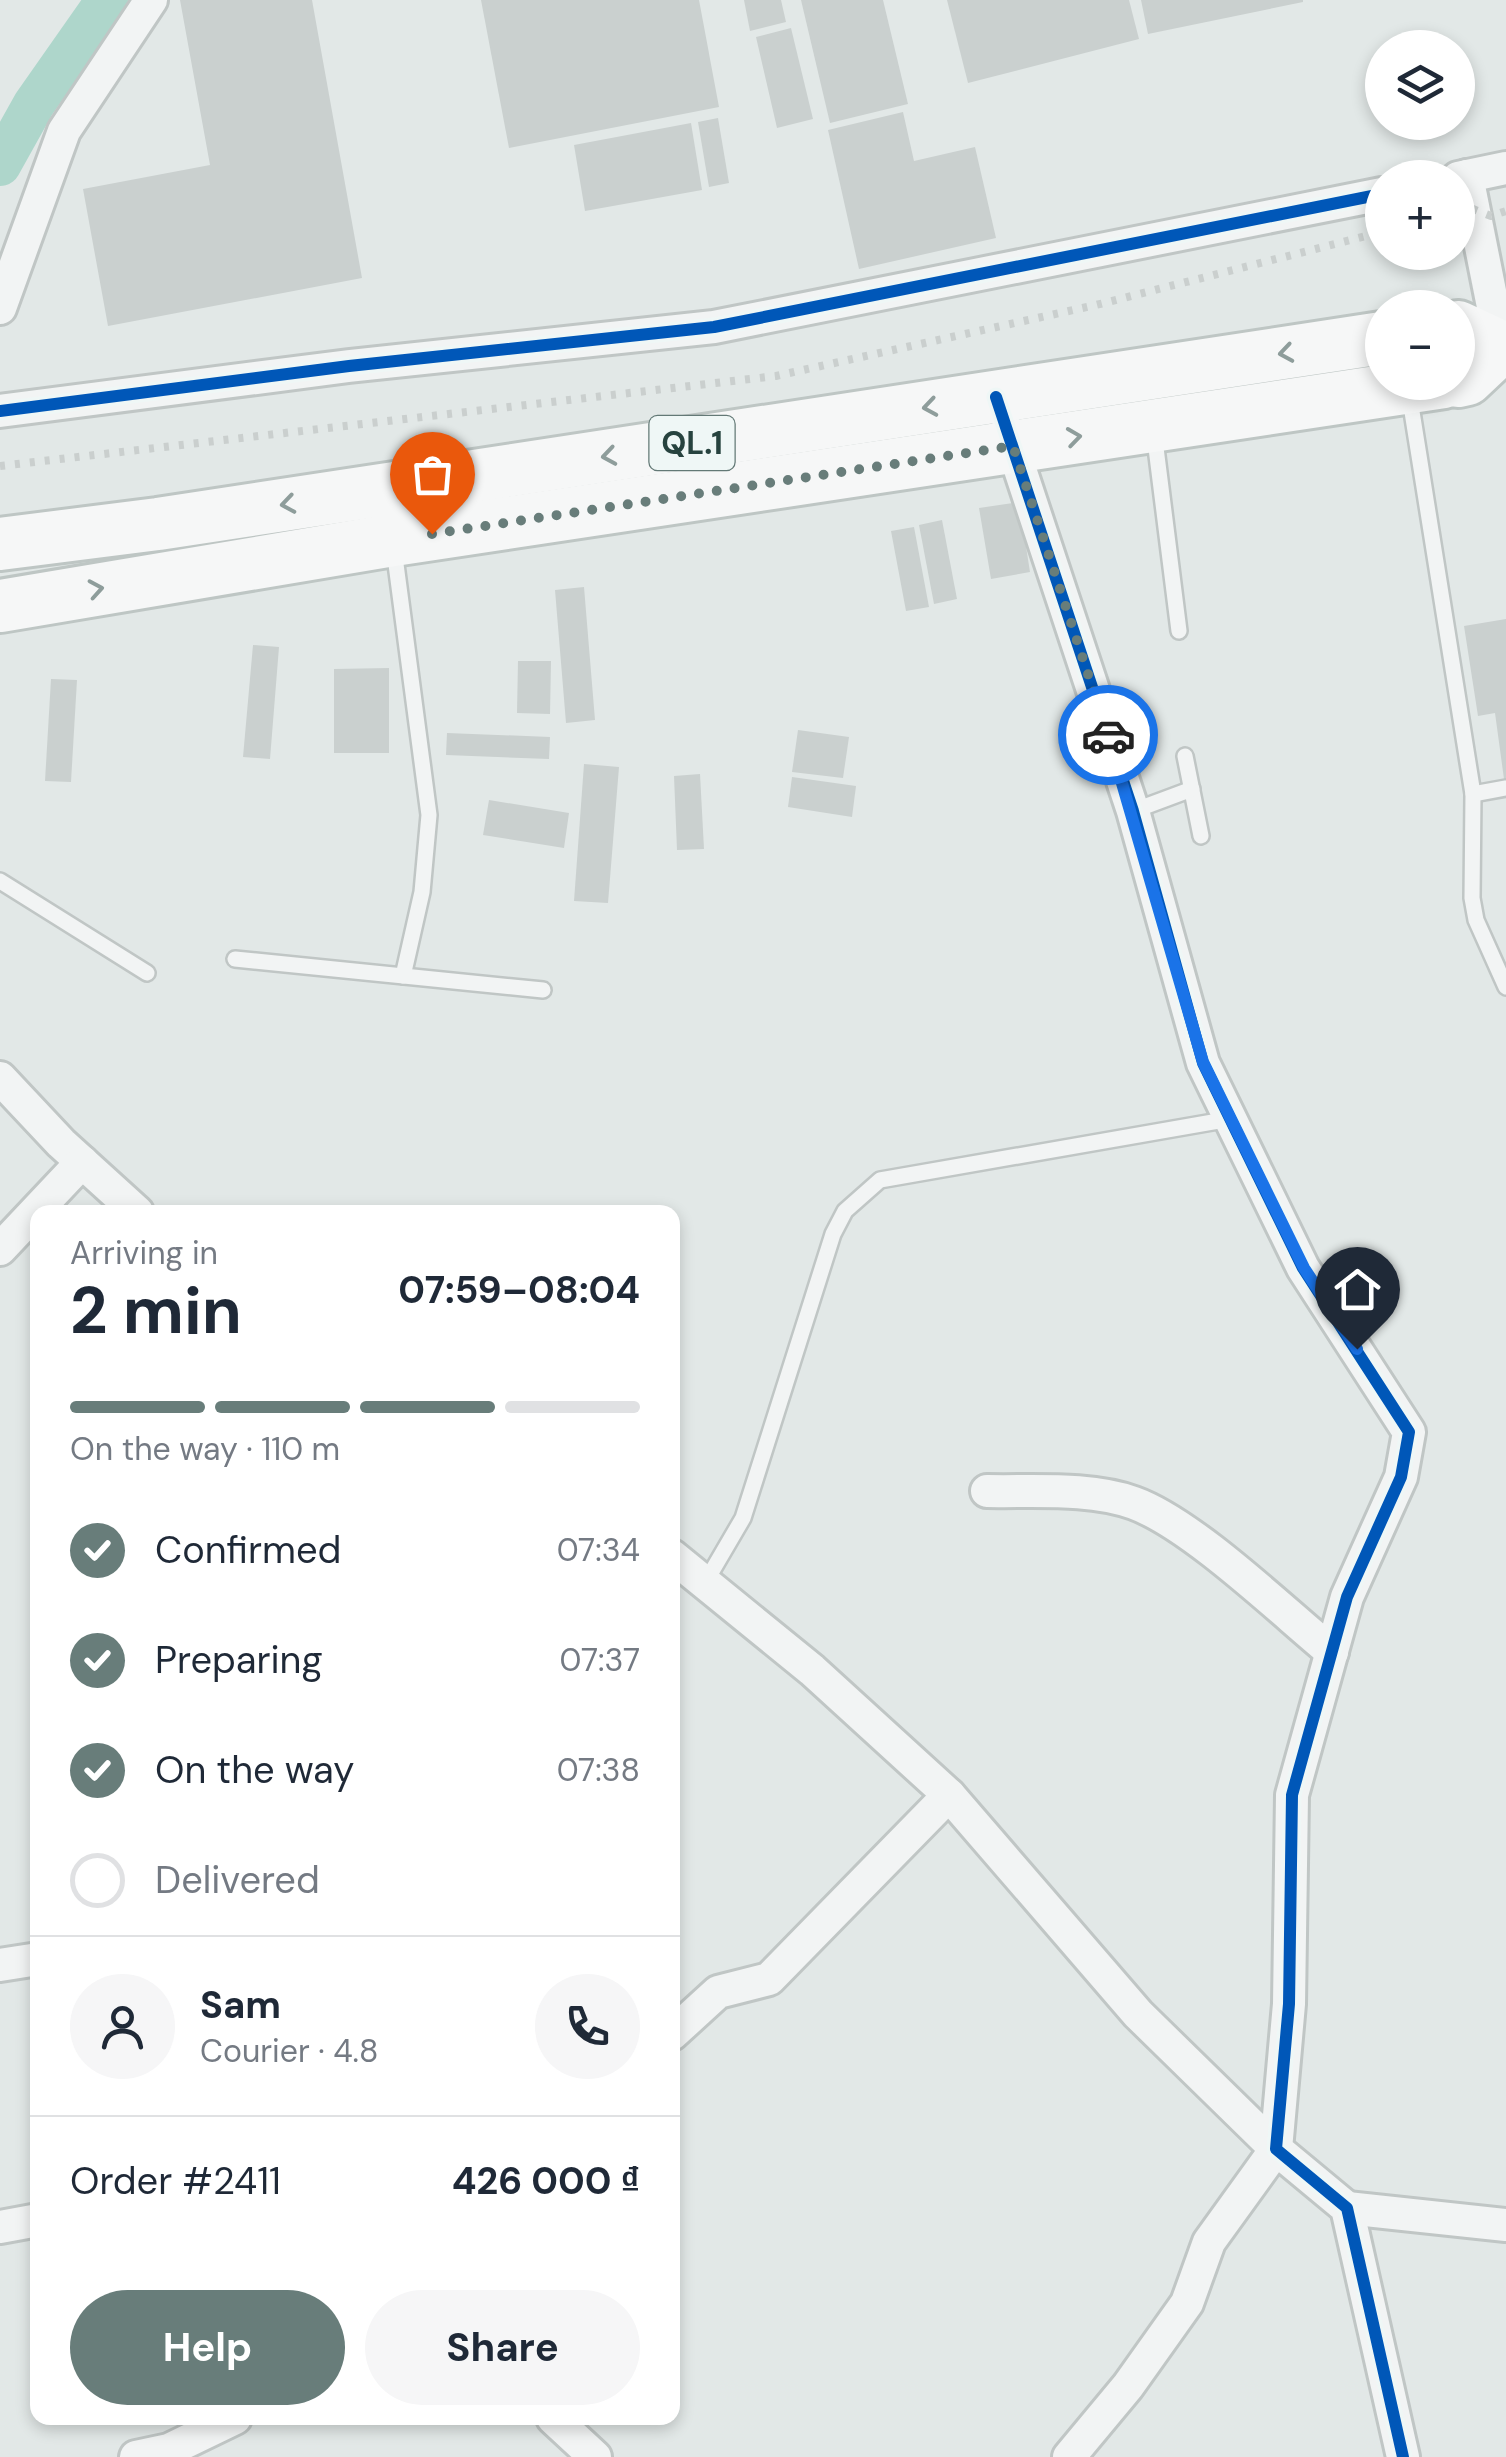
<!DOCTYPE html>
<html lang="en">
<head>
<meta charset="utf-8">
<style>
  body { margin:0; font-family:"DM Sans",sans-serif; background:#f6f6f7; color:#1f2937; height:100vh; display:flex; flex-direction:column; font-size:38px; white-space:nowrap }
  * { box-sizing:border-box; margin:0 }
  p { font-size:32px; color:#747a83 }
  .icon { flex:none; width:55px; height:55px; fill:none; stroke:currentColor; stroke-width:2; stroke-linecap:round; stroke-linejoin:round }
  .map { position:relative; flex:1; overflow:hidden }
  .drawer { position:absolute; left:30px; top:1205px; width:650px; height:1220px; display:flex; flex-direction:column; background:#fff; border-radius:20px; box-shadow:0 5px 15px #0003 }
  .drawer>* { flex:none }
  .buttons { position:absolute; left:1365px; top:30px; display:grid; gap:20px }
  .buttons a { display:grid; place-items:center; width:110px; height:110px; border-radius:50%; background:#fff; box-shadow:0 5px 15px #0003; font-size:50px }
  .pin { position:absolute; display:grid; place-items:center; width:85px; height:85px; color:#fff; margin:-102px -42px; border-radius:50% 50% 50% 0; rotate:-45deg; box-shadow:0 0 10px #0007 }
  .pin .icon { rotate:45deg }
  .courier { position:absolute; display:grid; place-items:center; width:100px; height:100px; margin:-50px; border:8px solid #1a73e8; border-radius:50%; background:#fff; color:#222; box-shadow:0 2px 12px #0007 }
  .headline em { font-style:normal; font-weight:700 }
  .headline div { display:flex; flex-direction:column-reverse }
  .headline { display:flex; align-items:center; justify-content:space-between; height:170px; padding:0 40px }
  h1 { font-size:65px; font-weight:700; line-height:75px }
  .bar { display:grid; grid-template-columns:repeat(4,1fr); gap:15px 10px; align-content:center; height:120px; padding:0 40px }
  .bar i { height:12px; border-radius:8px; background:#e0e1e3 }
  .bar .on { background:#687d7a }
  .bar p { grid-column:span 4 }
  .line { display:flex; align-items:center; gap:25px; padding:0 40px; border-top:2px solid #e0e1e3 }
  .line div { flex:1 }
  .round { display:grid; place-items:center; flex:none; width:105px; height:105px; border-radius:52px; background:#f6f6f7 }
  ol { padding:0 40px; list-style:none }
  li { display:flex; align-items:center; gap:30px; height:110px }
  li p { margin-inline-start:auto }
  li .icon { padding:10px; border-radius:50%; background:#687d7a; color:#fff; stroke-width:4 }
  li:last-child { color:#747a83 }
  li i { width:55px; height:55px; border:5px solid #e0e1e3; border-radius:50% }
  .primary-button { display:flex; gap:20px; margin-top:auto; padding:20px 40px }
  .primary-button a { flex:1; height:115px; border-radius:60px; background:#687d7a; color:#fff; font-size:40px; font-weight:700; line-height:115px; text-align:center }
  .primary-button a+a { background:#f6f6f7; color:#1f2937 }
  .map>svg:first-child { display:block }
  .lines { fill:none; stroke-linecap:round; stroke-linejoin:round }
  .canal { stroke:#aed6cb; stroke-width:42 }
  .building { fill:#cad0cf }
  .service-casing { stroke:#c0c6c5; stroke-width:20 }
  .minor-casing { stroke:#c0c6c5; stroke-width:38 }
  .primary-casing { stroke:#bec6c4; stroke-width:58 }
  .service { stroke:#f2f4f4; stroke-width:15 }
  .minor { stroke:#f2f4f4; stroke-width:32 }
  .primary { stroke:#f6f7f7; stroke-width:52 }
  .rail { stroke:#cacfce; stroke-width:8; stroke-dasharray:5 10; stroke-linecap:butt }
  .cycleway-casing { stroke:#eff7f6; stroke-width:19 }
  .cycleway { stroke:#0057b8; stroke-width:12 }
  .oneway { stroke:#8e9d9b }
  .done { stroke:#687d7a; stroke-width:10; stroke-dasharray:0 18 }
  .route { stroke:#1a73e8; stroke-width:12 }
  .labels { text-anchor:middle; stroke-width:10; stroke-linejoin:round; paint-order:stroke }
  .shield { fill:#eff7f6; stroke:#637976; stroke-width:2.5 }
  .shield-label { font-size:32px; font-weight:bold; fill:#27433f }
</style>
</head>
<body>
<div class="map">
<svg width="1506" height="2457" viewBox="0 0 1506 2457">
  <rect width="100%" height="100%" fill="#e2e8e7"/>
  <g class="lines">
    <polyline class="canal" points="0,165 34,104 107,0"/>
  </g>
  <g class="building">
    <polygon points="180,0 312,0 362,278 108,326 83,189 210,165"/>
    <polygon points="481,0 699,0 719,107 509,148"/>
    <polygon points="744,0 781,0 786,22 750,31"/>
    <polygon points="801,0 883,0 908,104 830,123"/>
    <polygon points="947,0 1129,0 1139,39 968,83"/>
    <polygon points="1141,0 1303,0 1303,2 1148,34"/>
    <polygon points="791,28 813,119 777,128 756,37"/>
    <polygon points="903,112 914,161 975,147 996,238 859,269 828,130"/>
    <polygon points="718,118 729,183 709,187 698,122"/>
    <polygon points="691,123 702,190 585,211 574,145"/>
    <polygon points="1019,502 1030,572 991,579 979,508"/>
    <polygon points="942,520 957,599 934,604 919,525"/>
    <polygon points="914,527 929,607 906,611 891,531"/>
    <polygon points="584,587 595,720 566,723 555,590"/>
    <polygon points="1506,619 1506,779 1504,779 1495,713 1478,716 1464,626"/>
    <polygon points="253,645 279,647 270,759 243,757"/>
    <polygon points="518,661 551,661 550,714 517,713"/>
    <polygon points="389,668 389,753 334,753 334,669"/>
    <polygon points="51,679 77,680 71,782 45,781"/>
    <polygon points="798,730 849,737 843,778 792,772"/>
    <polygon points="447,733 550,737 549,759 446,755"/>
    <polygon points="584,764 619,767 608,903 574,901"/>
    <polygon points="700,774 704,849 677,850 674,776"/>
    <polygon points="792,777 856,786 852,817 788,807"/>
    <polygon points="489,800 569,813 564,848 483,835"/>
  </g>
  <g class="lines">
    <defs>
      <g id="service">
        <polyline points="1409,393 1473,794 1472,898 1476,920 1506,987"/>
        <polyline points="1154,432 1179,631"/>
        <polyline points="394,549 429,815 422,892 403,976"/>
        <polyline points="1185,756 1201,836"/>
        <polyline points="1473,794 1506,788"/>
        <polyline points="1133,811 1192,789"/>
        <polyline points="0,881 147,973"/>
        <polyline points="235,959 543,990"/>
        <polyline points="705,1583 743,1518 833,1234 845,1211 880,1180 1230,1119"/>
      </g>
      <g id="minor">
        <polyline points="1467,176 1501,347"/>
        <polyline points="1458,178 1506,168"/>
        <polyline points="0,308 64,131 151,0"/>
        <polyline points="0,411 349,366 714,327 1382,194"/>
        <polyline points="1007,430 1133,811 1203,1063 1303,1268 1409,1432 1401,1477 1347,1597 1292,1795 1289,2004 1276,2149 1347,2208 1403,2457"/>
        <polyline points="0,1078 61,1143 137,1212"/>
        <polyline points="0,1249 82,1162"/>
        <path d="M987,1491C1034,1492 1090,1487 1134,1503C1192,1524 1281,1610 1332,1652"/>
        <polyline points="672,1556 812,1670 949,1795 1138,2014 1276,2149 1209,2242 1187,2303 1128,2386 1069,2457"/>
        <polyline points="0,1965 38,1959"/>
        <polyline points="672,2034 718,1992 769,1979 949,1795"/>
        <polyline points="1347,2208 1506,2225"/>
        <polyline points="0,2227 38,2220"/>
        <polyline points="553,2418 595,2457"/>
        <polyline points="136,2457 169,2450 235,2418"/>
      </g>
      <g id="primary">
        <polyline points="1458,327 1501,347"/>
        <polyline points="1458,381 1467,379 1501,347"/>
        <polyline points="0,544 158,524 1382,338"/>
        <polyline points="0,606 393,540 1444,382"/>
      </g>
    </defs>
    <use href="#service" class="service-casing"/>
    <use href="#minor" class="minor-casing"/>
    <use href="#primary" class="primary-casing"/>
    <use href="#service" class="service"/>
    <use href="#minor" class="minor"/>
    <use href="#primary" class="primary"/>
    <g class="rail">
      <polyline points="1458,213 1473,209 1491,216 1506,211"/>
      <polyline points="0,466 776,376 1096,305 1382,232"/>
    </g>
    <defs>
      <g id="cycleway">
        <polyline points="996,397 1133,811 1203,1063 1303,1268 1409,1432 1401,1477 1347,1597 1292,1795 1289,2004 1276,2149 1347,2208 1403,2457"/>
        <polyline points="0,411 349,366 714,327 1382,194"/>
      </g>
    </defs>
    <use href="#cycleway" class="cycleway-casing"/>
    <use href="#cycleway" class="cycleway"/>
  </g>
  <defs><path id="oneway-chevron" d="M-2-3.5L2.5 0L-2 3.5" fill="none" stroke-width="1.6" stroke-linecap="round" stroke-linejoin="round" transform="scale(2.5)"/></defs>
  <g class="oneway">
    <use href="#oneway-chevron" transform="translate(1286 353) rotate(171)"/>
    <use href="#oneway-chevron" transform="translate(930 407) rotate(171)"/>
    <use href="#oneway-chevron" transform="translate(1074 437) rotate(-8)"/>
    <use href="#oneway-chevron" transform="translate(609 456) rotate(171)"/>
    <use href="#oneway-chevron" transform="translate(288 504) rotate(171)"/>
    <use href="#oneway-chevron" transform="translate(96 589) rotate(-10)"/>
  </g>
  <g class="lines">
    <polyline class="done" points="432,534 1013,446 1108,735"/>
    <polyline class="route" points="1108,735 1203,1062 1304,1268 1357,1349"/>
  </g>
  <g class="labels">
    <rect class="shield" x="649.5" y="416" width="85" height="54" rx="8"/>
    <g class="shield-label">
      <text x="692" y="454">QL.1</text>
    </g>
  </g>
</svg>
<div class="buttons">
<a><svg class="icon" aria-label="layers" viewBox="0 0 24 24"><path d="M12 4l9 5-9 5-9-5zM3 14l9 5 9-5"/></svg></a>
<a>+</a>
<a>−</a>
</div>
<div class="pin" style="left:432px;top:534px;background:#ea580c"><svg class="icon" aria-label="bag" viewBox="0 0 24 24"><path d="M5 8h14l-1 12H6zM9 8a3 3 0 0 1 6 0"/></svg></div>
<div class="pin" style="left:1357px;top:1349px;background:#1f2937"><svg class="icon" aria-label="home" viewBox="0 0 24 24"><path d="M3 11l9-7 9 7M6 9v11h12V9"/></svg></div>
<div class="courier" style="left:1108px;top:735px"><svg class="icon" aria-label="car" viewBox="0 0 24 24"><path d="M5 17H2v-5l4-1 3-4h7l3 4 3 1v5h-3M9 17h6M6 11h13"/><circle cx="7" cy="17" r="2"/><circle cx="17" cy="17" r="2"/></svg></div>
<section class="drawer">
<div class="headline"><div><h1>2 min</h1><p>Arriving in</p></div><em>07:59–08:04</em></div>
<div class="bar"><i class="on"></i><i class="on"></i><i class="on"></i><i></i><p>On the way · 110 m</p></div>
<ol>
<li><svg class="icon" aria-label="check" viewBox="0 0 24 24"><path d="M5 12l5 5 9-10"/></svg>Confirmed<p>07:34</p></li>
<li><svg class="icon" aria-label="check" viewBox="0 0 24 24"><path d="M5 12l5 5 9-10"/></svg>Preparing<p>07:37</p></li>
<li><svg class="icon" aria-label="check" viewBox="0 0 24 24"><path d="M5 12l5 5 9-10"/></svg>On the way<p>07:38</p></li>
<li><i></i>Delivered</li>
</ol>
<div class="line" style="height:180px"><a class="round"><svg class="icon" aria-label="person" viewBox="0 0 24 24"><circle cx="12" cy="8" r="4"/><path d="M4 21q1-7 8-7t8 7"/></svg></a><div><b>Sam</b><p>Courier · 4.8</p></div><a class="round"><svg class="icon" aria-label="phone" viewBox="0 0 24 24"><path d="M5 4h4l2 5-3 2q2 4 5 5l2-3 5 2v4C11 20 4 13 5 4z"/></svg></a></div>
<div class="line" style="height:130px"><div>Order #2411</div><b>426 000 ₫</b></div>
<div class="primary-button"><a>Help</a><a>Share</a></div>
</section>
</div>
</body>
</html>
